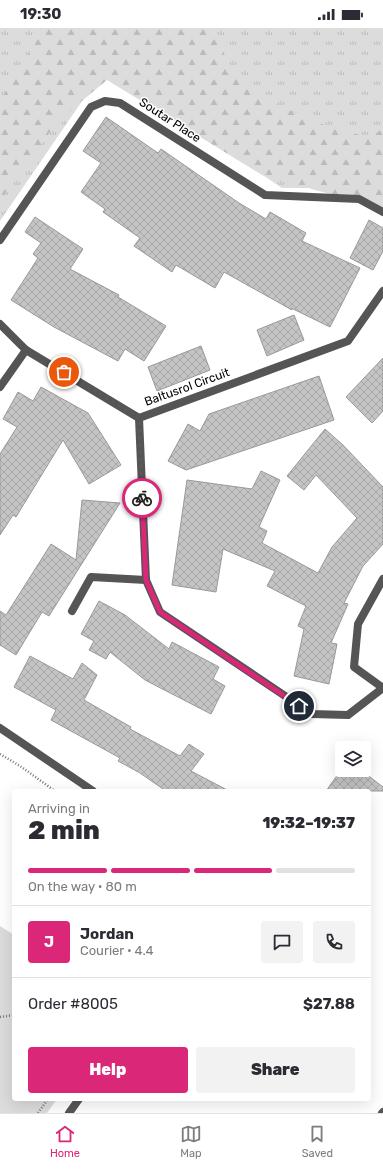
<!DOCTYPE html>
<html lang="en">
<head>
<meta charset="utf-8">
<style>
  body { margin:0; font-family:Rubik,sans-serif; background:#f2f2f3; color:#2b2b33; height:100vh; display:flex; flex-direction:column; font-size:15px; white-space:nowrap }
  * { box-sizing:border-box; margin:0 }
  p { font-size:13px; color:#7c7c81 }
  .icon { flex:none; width:22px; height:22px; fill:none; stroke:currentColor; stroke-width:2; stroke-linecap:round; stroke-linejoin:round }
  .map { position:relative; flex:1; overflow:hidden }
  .side { position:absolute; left:12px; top:761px; width:359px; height:312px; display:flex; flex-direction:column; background:#fff; border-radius:4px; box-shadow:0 4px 16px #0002 }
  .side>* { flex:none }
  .tools { position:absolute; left:335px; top:713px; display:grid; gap:8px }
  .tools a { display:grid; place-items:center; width:36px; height:36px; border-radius:4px; background:#fff; box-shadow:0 4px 16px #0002; font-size:20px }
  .pin { position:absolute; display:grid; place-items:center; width:34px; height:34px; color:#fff; margin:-17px; border:2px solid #fff; border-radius:50%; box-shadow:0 1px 4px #0007 }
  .courier { position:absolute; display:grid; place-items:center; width:40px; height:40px; margin:-20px; border:3px solid #db2777; border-radius:50%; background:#fff; color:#222; box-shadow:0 1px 5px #0007 }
  .overview em { font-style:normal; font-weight:800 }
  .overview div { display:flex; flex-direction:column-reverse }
  .overview { display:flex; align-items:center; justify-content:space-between; height:68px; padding:0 16px }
  h1 { font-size:26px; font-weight:800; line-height:30px }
  .bar { display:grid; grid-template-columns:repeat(4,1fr); gap:6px 4px; align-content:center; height:48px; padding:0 16px }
  .bar i { height:5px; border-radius:3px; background:#e1e1e2 }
  .bar .active { background:#db2777 }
  .bar p { grid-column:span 4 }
  .line { display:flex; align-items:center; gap:10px; padding:0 16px; border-top:1px solid #e1e1e2 }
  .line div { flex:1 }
  .round { display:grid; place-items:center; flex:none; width:42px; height:42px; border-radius:4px; background:#f2f2f3 }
  .action { display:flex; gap:8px; margin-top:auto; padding:8px 16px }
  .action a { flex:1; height:46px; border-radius:4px; background:#db2777; color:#fff; font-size:16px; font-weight:800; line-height:46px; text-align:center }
  .action a+a { background:#f2f2f3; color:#2b2b33 }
  .status { display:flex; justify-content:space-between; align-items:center; height:28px; padding:0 20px; background:#fff; direction:ltr }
  .status svg { height:11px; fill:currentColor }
  .tab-bar { display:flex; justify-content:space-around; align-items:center; height:56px; border-top:1px solid #e1e1e2; background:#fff; font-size:11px; color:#7c7c81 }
  .tab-bar a { display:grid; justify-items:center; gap:2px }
  .tab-bar .active { color:#db2777 }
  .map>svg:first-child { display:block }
  .grass { fill:url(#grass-tufts) }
  .forest { fill:url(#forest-firs) }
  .park { fill:#dcdcdc }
  .building { fill:url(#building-cross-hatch); stroke:#999 }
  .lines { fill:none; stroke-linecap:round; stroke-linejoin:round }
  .path { stroke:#777; stroke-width:2.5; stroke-dasharray:1 2; stroke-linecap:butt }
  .lane { stroke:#555; stroke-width:8 }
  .street { stroke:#555; stroke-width:8 }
  .done { stroke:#595959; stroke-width:4; stroke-dasharray:0 7.2 }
  .route { stroke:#db2777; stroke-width:5 }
  .labels { text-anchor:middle; stroke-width:3; stroke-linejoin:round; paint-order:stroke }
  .street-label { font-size:12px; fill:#000; stroke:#fff }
</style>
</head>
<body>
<div class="status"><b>19:30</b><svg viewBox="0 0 49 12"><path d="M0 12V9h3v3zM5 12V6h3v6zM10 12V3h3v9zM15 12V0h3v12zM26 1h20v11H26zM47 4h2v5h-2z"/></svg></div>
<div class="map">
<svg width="383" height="1085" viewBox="0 0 383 1085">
  <defs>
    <pattern id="grass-tufts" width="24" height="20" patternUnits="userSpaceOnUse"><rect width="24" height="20" fill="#dcdcdc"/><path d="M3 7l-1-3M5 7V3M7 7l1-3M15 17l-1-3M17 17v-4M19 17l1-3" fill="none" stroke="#bbb"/></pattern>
    <pattern id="forest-firs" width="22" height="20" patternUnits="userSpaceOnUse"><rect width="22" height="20" fill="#dcdcdc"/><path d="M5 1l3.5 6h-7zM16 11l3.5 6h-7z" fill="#bbb"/></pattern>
    <pattern id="building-cross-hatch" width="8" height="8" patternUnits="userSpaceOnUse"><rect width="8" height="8" fill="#c4c4c4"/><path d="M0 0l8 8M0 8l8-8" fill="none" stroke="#a7a7a7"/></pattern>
  </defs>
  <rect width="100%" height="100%" fill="#fff"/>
  <polygon class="grass" points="0,0 383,0 383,160 282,160 104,41 0,193"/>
  <polygon class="forest" points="44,0 214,0 232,46 249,63 315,94 363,108 378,104 383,98 383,181 262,147 107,52 58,93 0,173 0,73"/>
  <polygon class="park" points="0,898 14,907 14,1071 57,1071 47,1085 0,1085"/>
  <g class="building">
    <polygon points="106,89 158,125 161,121 239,175 266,191 270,184 306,205 302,213 360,240 330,299 291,280 292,282 224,244 215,260 176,237 172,244 134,218 140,210 103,184 105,181 81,164 101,135 83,123"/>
    <polygon points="35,189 83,221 70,241 119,267 118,269 166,298 144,333 125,321 118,333 54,299 11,272 38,230 33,226 41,215 25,204"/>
    <polygon points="369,192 383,200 383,223 373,242 350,230"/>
    <polygon points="294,287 304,312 267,328 257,302"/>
    <polygon points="201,318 210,342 157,363 148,339"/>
    <polygon points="383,330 383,383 372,395 346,369"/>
    <polygon points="319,348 334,392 186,442 168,433 188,396 200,403 209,386"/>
    <polygon points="41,359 88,385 121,437 89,456 63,412 16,489 13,487 0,507 0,426 17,399 3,391 18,364 33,373"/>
    <polygon points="325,401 343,417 383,459 383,516 363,538 344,575 348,576 331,615 337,616 329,656 294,648 304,601 298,598 306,578 267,558 275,543 223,521 216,564 172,557 187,452 252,461 261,443 280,452 259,499 267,503 262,515 318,545 332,519 357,490 316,447 304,462 287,448"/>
    <polygon points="82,472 120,475 49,588 42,584 16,627 0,617 0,583 6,587 51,516 76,532"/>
    <polygon points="99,573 125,587 169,621 172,614 219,639 213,651 225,658 211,686 145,652 110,624 106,631 89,622 94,613 81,606"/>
    <polygon points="30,628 73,651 82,635 97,647 84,672 131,699 130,701 180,728 189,716 204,726 191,743 229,763 166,763 140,745 118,733 120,730 51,692 56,682 14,659"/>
    <polygon points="341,742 361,742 383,759 383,763 326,763"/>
  </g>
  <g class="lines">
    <g class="path">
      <polyline points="0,726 20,738 55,763"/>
      <polyline points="0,989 14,987"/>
      <polyline points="38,1085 48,1071"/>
    </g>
    <g class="lane">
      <polyline points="383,551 358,596 354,639 383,660"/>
      <polyline points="72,583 91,549 146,552"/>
    </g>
    <g class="street">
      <polyline points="0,212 91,79 105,73 120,75 265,167 359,171 383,184"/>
      <polyline points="383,263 348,313 139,390 146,552 160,584 312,686 348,687 383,660"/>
      <polyline points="0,296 26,322 139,390"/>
      <polyline points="0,359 26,322"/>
      <polyline points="0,700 93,763"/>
      <polyline points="69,1085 79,1071"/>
      <polyline points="382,1085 383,1084"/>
    </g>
  </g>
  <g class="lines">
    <polyline class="done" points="64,344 139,390 142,470"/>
    <polyline class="route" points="142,470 146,552 160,584 299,678"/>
  </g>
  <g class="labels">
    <g class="street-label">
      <text transform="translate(170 92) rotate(33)" y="4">Soutar Place</text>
      <text transform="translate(187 359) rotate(-20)" y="4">Baltusrol Circuit</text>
    </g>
  </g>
</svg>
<div class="tools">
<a><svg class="icon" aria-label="layers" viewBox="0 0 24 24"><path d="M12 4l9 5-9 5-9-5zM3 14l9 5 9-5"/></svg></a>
</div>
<div class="pin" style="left:64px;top:344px;background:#ea580c"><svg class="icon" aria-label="bag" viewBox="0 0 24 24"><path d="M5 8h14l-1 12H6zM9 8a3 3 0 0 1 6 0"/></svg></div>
<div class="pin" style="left:299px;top:678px;background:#1f2937"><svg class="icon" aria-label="home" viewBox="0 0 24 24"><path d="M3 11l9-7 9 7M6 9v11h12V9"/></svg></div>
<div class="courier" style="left:142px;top:470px"><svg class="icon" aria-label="bike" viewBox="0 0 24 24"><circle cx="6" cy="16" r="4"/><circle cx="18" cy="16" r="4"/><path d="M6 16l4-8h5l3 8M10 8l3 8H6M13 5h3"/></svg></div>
<section class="side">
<div class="overview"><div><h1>2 min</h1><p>Arriving in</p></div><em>19:32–19:37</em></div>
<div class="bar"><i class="active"></i><i class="active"></i><i class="active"></i><i></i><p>On the way · 80 m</p></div>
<div class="line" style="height:72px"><b class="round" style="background:#db2777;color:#fff">J</b><div><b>Jordan</b><p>Courier · 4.4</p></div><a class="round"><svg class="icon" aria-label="chat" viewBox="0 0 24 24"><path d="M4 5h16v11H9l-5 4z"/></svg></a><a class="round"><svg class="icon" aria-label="phone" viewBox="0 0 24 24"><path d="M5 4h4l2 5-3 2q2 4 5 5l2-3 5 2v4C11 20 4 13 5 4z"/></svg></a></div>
<div class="line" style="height:52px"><div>Order #8005</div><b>$27.88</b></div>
<div class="action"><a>Help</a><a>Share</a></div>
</section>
</div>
<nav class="tab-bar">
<a class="active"><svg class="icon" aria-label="home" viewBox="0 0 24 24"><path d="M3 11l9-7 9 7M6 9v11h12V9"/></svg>Home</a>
<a><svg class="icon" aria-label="map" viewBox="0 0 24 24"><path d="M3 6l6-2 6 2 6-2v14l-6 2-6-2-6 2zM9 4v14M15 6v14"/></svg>Map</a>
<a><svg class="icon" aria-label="saved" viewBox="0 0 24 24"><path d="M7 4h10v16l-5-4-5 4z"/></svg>Saved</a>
</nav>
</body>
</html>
